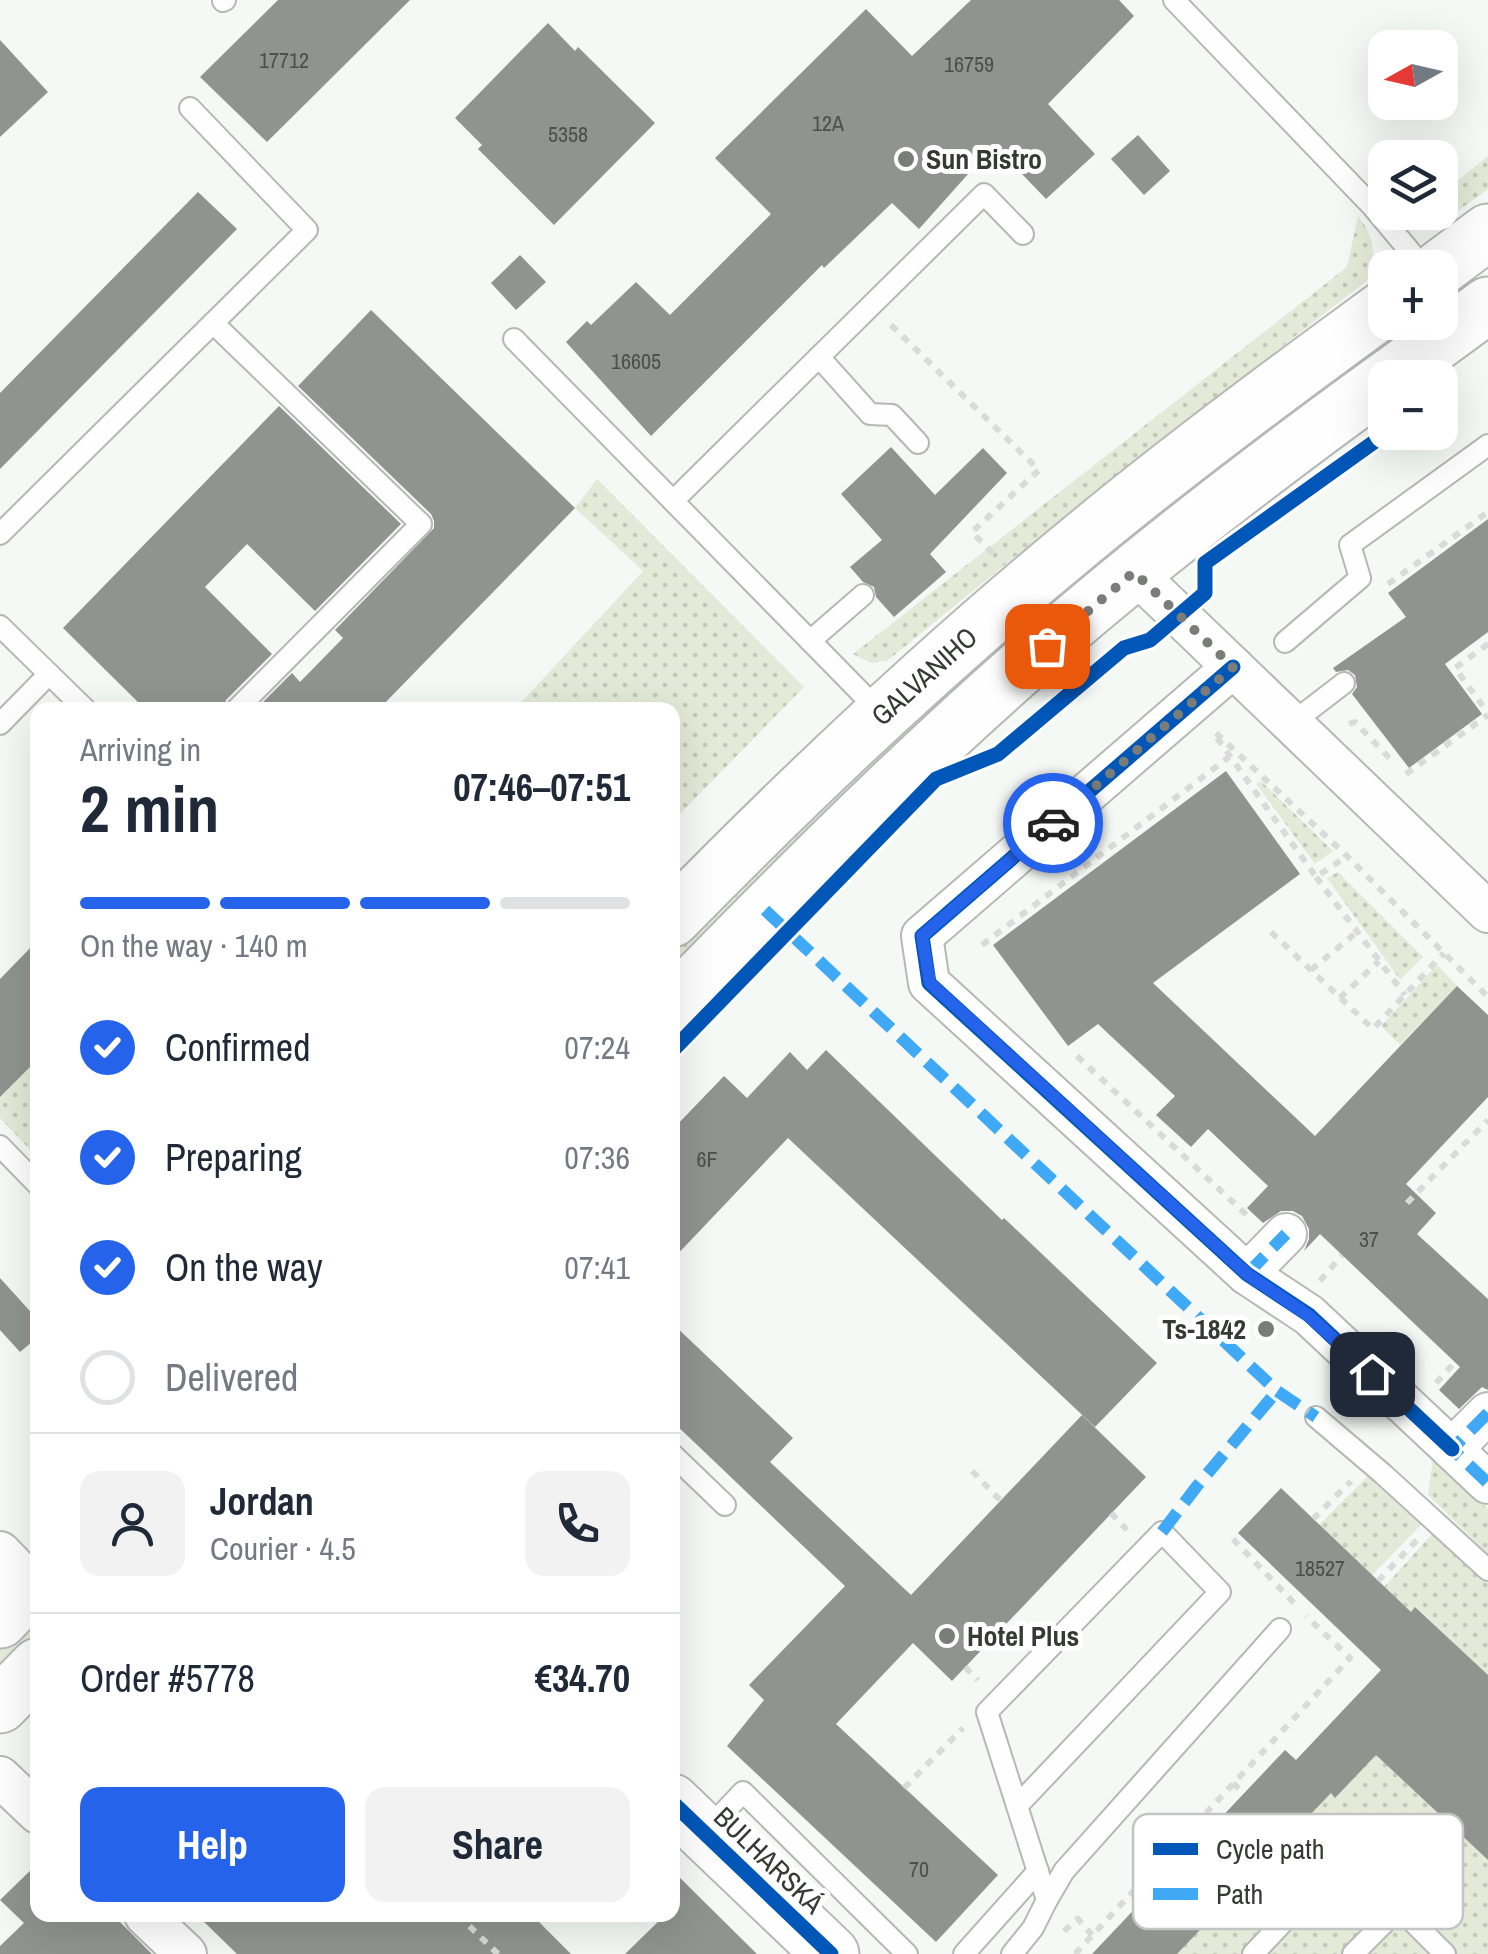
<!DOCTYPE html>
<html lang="en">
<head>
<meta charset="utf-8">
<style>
  body { margin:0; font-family:"Archivo Narrow",sans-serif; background:#f2f2f3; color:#1f2937; height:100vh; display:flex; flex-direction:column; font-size:38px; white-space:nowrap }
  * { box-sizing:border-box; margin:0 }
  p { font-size:32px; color:#747a83 }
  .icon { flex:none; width:55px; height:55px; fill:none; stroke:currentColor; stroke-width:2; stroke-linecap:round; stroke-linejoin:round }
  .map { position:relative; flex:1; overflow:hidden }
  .drawer { position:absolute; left:30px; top:702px; width:650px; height:1220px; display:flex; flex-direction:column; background:#fff; border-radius:20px; box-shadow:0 10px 40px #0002 }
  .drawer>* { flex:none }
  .needle { width:65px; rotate:262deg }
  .buttons { position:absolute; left:1368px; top:30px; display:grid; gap:20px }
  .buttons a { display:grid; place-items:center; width:90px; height:90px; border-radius:20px; background:#fff; box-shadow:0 10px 40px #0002; font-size:50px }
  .pin { position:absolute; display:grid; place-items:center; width:85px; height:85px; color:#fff; margin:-42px; border-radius:20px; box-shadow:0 5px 15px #0006 }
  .courier { position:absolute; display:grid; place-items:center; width:100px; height:100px; margin:-50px; border:8px solid #2563eb; border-radius:50%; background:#fff; color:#222; box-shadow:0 2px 12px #0007 }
  .overview em { font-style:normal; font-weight:700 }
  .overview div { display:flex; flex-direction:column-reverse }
  .overview { display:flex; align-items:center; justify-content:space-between; height:170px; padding:0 50px }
  h1 { font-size:65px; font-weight:700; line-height:75px }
  .bar { display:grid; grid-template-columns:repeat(4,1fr); gap:15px 10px; align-content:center; height:120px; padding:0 50px }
  .bar i { height:12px; border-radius:8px; background:#e0e1e3 }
  .bar .selected { background:#2563eb }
  .bar p { grid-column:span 4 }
  .line { display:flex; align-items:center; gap:25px; padding:0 50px; border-top:2px solid #e0e1e3 }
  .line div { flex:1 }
  .round { display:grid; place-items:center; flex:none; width:105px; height:105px; border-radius:20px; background:#f2f2f3 }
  ol { padding:0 50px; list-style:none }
  li { display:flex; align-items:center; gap:30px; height:110px }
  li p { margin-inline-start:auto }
  li .icon { padding:10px; border-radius:50%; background:#2563eb; color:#fff; stroke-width:4 }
  li:last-child { color:#747a83 }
  li i { width:55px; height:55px; border:5px solid #e0e1e3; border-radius:50% }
  .primary-button { display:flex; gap:20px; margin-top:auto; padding:20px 50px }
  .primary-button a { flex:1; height:115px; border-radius:20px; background:#2563eb; color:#fff; font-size:40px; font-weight:700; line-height:115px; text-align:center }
  .primary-button a+a { background:#f2f2f3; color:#1f2937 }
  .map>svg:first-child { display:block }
  .grass { fill:url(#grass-dots) }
  .building { fill:#8f958e }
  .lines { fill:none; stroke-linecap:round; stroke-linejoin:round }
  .lane-casing { stroke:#b5b8b5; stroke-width:24 }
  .street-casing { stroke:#b5b8b5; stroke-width:44 }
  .secondary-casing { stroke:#b5b8b5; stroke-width:59 }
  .path { stroke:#d9dad9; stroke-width:6; stroke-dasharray:8 8; stroke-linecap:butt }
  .lane { stroke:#fefefe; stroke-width:20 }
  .street { stroke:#fefefe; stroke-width:40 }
  .secondary { stroke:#fefefe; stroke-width:55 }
  .quiet { stroke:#3fa9f5; stroke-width:12; stroke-dasharray:25 12; stroke-linecap:butt }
  .cycleway-casing { stroke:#fff; stroke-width:21 }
  .cycleway { stroke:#0057b8; stroke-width:15 }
  .done { stroke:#797c79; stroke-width:10; stroke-dasharray:0 18 }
  .route { stroke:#2563eb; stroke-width:12 }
  .poi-dot { fill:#797c79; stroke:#fff; stroke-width:4 }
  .labels { text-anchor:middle; stroke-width:10; stroke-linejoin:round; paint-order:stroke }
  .number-label { font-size:22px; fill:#4c504c }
  .poi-label { font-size:28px; font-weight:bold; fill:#363936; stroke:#fff; text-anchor:start }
  .street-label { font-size:28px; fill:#363936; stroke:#fff }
  .key { fill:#fff; stroke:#c3c4c3; stroke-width:2.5 }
  .key-label { font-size:28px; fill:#363936 }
</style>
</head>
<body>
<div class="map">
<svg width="1488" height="1954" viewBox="0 0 1488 1954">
  <defs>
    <pattern id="grass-dots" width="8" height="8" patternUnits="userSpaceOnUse" patternTransform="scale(2.5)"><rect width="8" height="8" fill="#e4ead7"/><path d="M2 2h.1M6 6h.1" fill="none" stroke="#c4c9b9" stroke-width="1.8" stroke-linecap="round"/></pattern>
  </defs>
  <rect width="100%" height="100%" fill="#f5f9f6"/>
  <g class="grass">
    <polygon points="1488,156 1488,189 1437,226 1416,215 1419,213 1440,212 1440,195"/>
    <path d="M1358,216C1374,236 1376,252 1370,278L1065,516L887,661L871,663L853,654L1347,267Z"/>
    <polygon points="1399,323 1426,323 673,972 673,948 740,878 961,666"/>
    <polygon points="597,479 804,687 673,821 672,710 514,710 643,571 575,508"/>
    <polygon points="1261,781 1333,851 1315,864 1256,784"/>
    <polygon points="1338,872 1423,957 1400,980 1327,878"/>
    <polygon points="1437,965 1457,986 1400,1045 1381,1026"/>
    <polygon points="37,1059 37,1157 0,1118 0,1097"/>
    <polygon points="1433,1457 1488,1509 1488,1554 1428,1495"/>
    <polygon points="1372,1472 1424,1522 1372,1575 1319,1525"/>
    <polygon points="1435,1531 1488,1583 1488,1688 1468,1657 1416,1607 1411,1612 1384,1587"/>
    <polygon points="37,1608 37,1634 0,1673 0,1648"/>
    <polygon points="1376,1755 1488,1860 1488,1954 1265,1954 1350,1865 1307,1825 1298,1838 1324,1864 1241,1954 1177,1954 1331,1793 1336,1797"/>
  </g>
  <g class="building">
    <polygon points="278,0 410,0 267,142 200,77"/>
    <polygon points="971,0 1119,0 1134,16 1048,104 1095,154 1046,199 994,145 919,229 892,203 824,268 822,265 651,436 566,342 587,321 591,325 636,282 670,315 771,214 715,158 866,9 912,56"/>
    <polygon points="548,23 575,51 578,47 655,123 554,225 478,149 482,145 455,118"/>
    <polygon points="0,40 48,92 0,137"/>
    <polygon points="1138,135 1170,171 1144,195 1111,159"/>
    <polygon points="198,192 237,229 0,469 0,393"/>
    <polygon points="520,255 546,282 516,310 491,283"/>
    <polygon points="371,310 575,508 378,710 255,710 292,673 300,682 343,638 335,630 434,528 434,521 431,514 298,386"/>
    <polygon points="279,406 401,524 315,611 247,544 205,587 272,654 226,700 223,710 146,710 63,628"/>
    <polygon points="891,447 935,495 983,448 1007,473 930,554 946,572 894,617 876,597 874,587 863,582 850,567 882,540 841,494"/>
    <polygon points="1488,519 1488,632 1445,664 1482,714 1409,768 1352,694 1357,687 1355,675 1348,670 1336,672 1333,668 1406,617 1388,593"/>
    <polygon points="1226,771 1300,874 1153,983 1315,1136 1457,986 1488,1015 1488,1097 1406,1184 1436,1213 1417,1234 1488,1299 1488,1390 1482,1387 1459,1409 1439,1390 1460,1367 1320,1234 1304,1251 1309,1239 1309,1229 1302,1216 1293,1211 1281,1211 1263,1223 1247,1208 1268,1186 1208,1129 1191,1147 1156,1115 1175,1096 1098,1024 1068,1046 993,945"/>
    <polygon points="38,940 38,1059 0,1097 0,979"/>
    <polygon points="826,1050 1002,1220 1004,1218 1157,1363 1095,1427 788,1138 672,1260 672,1130 724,1076 747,1098 790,1052 807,1070"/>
    <polygon points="0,1278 38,1320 38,1337 20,1352 0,1330"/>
    <polygon points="672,1323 793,1438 770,1462 911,1595 1082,1415 1146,1477 952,1681 913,1643 836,1724 998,1875 936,1942 727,1746 764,1700 749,1685 845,1586 672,1421"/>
    <polygon points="1281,1488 1411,1612 1415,1607 1488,1675 1488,1860 1376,1755 1335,1798 1331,1793 1177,1954 1092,1954 1285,1750 1296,1760 1381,1670 1238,1533"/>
    <polygon points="38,1863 38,1915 113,1915 152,1954 0,1954 0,1946 24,1923 0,1900"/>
    <polygon points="672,1870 757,1954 625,1954 665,1915 672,1915"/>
    <polygon points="197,1915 532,1915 571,1954 237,1954"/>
  </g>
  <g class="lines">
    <defs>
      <g id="lane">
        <polyline points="1174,0 1372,206 1424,268"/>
        <polyline points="223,1 225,0"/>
        <polyline points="213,323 421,524 236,710"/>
        <polyline points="514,339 880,712"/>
        <polyline points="819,357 870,414 892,415 918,443"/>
        <polyline points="673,501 984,194 1023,234"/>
        <polyline points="0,534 307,230 190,108"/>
        <polyline points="0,626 86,710"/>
        <polyline points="810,641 863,595"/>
        <polyline points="1285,642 1360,578 1350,545 1488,445"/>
        <polyline points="1292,723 1344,683"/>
        <polyline points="0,724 49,674"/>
        <polyline points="0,1146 38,1185"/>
        <polyline points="1316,1417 1383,1474 1488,1570"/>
        <polyline points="672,1454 725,1505"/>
        <polyline points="707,1830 743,1792 907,1954"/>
        <polyline points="1047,1900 1064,1871 1280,1629"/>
        <polyline points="964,1954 1038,1871"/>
        <polyline points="1012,1954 1033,1928 1047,1900 987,1712 1162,1532 1220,1592 1017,1806"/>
        <polyline points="1253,1954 1339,1863 1309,1836"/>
        <polyline points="1353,1954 1399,1908 1445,1954"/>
      </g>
      <g id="street">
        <polyline points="1134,572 1488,912"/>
        <polyline points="1233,667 922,936 929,983 1247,1274 1309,1315 1452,1449"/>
        <polyline points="1247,1274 1286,1234"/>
        <polyline points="1488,1413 1452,1449 1488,1483"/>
        <polyline points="0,1552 33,1586"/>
        <polyline points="0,1777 38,1813"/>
        <polyline points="145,1915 186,1954"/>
      </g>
      <g id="secondary">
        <polyline points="1440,268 1488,232"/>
        <polyline points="1388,378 1488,305"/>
        <path d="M672,919C801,787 936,660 1078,543C1177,461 1281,384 1385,308"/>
        <path d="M672,1006C784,891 896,778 1016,672C1133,568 1258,472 1385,380"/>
        <polyline points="0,1620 38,1580"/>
        <polyline points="0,1705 38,1666"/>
        <polyline points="672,1802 831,1954"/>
      </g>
    </defs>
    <use href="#lane" class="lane-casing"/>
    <use href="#street" class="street-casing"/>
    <use href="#secondary" class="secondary-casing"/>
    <g class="path">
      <polyline points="891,325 1039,470 972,532 993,554"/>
      <polyline points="1388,584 1488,512"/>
      <polyline points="1488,644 1455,668 1488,713"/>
      <polyline points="1349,724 1355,722 1394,763"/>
      <polyline points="1216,733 1347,856 1488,997"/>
      <polyline points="1217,738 1316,877 1347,856"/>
      <polyline points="1406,774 1488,715"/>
      <polyline points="1316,877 1405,995"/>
      <polyline points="1271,932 1373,1029 1444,953"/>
      <polyline points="982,945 1229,757"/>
      <polyline points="1311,970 1357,932"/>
      <polyline points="1340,998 1379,961"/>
      <polyline points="1077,1056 1251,1219"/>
      <polyline points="1407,1203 1488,1120"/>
      <polyline points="1320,1281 1342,1255"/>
      <polyline points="1436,1383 1455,1362"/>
      <polyline points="972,1471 1001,1501"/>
      <polyline points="1111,1513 1127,1530"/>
      <polyline points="1313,1519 1351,1481"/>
      <polyline points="1233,1539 1294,1603"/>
      <polyline points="1378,1581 1417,1540"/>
      <polyline points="965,1667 978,1680"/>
      <polyline points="1233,1783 1244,1794"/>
      <polyline points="904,1788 963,1728"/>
      <polyline points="458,1915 498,1954"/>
      <polyline points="1064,1931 1078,1919 1092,1935"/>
      <polyline points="1075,1954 1350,1658 1306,1616"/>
    </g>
    <use href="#lane" class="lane"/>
    <use href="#street" class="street"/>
    <use href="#secondary" class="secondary"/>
    <g class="quiet">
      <polyline points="765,910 1277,1391 1316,1417"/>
      <polyline points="1247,1274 1286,1234"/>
      <polyline points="1488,1413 1452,1449 1488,1483"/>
      <polyline points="1162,1532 1197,1486 1277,1391"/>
    </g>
    <defs>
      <g id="cycleway">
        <polyline points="1233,667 922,936 929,983 1247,1274 1309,1315 1452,1449"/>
        <polyline points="672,1051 936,779 998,754 1124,648 1150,640 1205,593 1205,563 1388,432"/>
        <polyline points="672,1802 831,1954"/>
      </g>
    </defs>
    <use href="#cycleway" class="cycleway-casing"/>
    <use href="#cycleway" class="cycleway"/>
  </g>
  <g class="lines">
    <polyline class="done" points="1047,646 1134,572 1233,667 1053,823"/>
    <polyline class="route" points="1053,823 922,936 930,983 1247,1274 1309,1316 1372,1374"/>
  </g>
  <g class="poi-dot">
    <circle cx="906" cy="159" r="10"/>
    <circle cx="1266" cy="1329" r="10"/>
    <circle cx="947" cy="1636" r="10"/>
  </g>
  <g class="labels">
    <g class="number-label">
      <text x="284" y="68">17712</text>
      <text x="969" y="72">16759</text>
      <text x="828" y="131">12A</text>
      <text x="568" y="142">5358</text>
      <text x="636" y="369">16605</text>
      <text x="707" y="1167">6F</text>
      <text x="1369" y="1247">37</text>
      <text x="1320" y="1576">18527</text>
      <text x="919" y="1877">70</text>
    </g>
    <g class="poi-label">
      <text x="926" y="169">Sun Bistro</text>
      <text x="1246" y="1339" text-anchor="end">Ts-1842</text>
      <text x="967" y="1646">Hotel Plus</text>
    </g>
    <g class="street-label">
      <text transform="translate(924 676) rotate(-42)" y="10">GALVANIHO</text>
      <text transform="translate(769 1860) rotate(44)" y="10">BULHARSKÁ</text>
    </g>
  </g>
  <rect x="1133" y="1814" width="330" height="115" rx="15" class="key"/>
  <rect x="1153" y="1843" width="45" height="12" fill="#0057b8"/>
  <rect x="1153" y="1888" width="45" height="12" fill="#3fa9f5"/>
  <g class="key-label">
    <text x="1216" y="1859">Cycle path</text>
    <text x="1216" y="1904">Path</text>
  </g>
</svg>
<div class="buttons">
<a><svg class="needle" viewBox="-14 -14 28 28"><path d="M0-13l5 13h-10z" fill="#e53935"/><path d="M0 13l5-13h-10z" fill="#747a83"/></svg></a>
<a><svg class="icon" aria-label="layers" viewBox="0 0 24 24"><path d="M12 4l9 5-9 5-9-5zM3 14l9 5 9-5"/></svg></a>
<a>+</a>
<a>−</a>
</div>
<div class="pin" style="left:1047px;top:646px;background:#ea580c"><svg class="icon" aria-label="bag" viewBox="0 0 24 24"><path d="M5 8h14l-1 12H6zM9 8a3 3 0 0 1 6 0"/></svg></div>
<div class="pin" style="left:1372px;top:1374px;background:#1f2937"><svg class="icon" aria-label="home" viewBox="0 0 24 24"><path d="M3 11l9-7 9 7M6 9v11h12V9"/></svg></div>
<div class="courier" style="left:1053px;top:823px"><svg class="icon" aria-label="car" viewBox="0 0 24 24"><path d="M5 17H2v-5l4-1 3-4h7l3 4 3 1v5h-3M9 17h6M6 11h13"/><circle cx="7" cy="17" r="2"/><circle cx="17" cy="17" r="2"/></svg></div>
<section class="drawer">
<div class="overview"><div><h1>2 min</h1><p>Arriving in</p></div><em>07:46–07:51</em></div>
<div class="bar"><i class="selected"></i><i class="selected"></i><i class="selected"></i><i></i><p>On the way · 140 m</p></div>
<ol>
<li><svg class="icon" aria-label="check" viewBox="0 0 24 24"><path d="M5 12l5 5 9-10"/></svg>Confirmed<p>07:24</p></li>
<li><svg class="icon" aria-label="check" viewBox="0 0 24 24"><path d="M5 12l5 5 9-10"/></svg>Preparing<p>07:36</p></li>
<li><svg class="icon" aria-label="check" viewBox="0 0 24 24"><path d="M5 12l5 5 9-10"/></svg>On the way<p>07:41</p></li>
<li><i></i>Delivered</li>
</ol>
<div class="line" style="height:180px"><a class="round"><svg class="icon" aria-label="person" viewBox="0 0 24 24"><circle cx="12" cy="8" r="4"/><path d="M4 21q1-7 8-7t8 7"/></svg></a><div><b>Jordan</b><p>Courier · 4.5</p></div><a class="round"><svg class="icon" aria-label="phone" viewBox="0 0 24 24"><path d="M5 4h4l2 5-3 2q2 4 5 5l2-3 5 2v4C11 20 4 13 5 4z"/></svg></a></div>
<div class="line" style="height:130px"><div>Order #5778</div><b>€34.70</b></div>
<div class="primary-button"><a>Help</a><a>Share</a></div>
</section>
</div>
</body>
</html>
